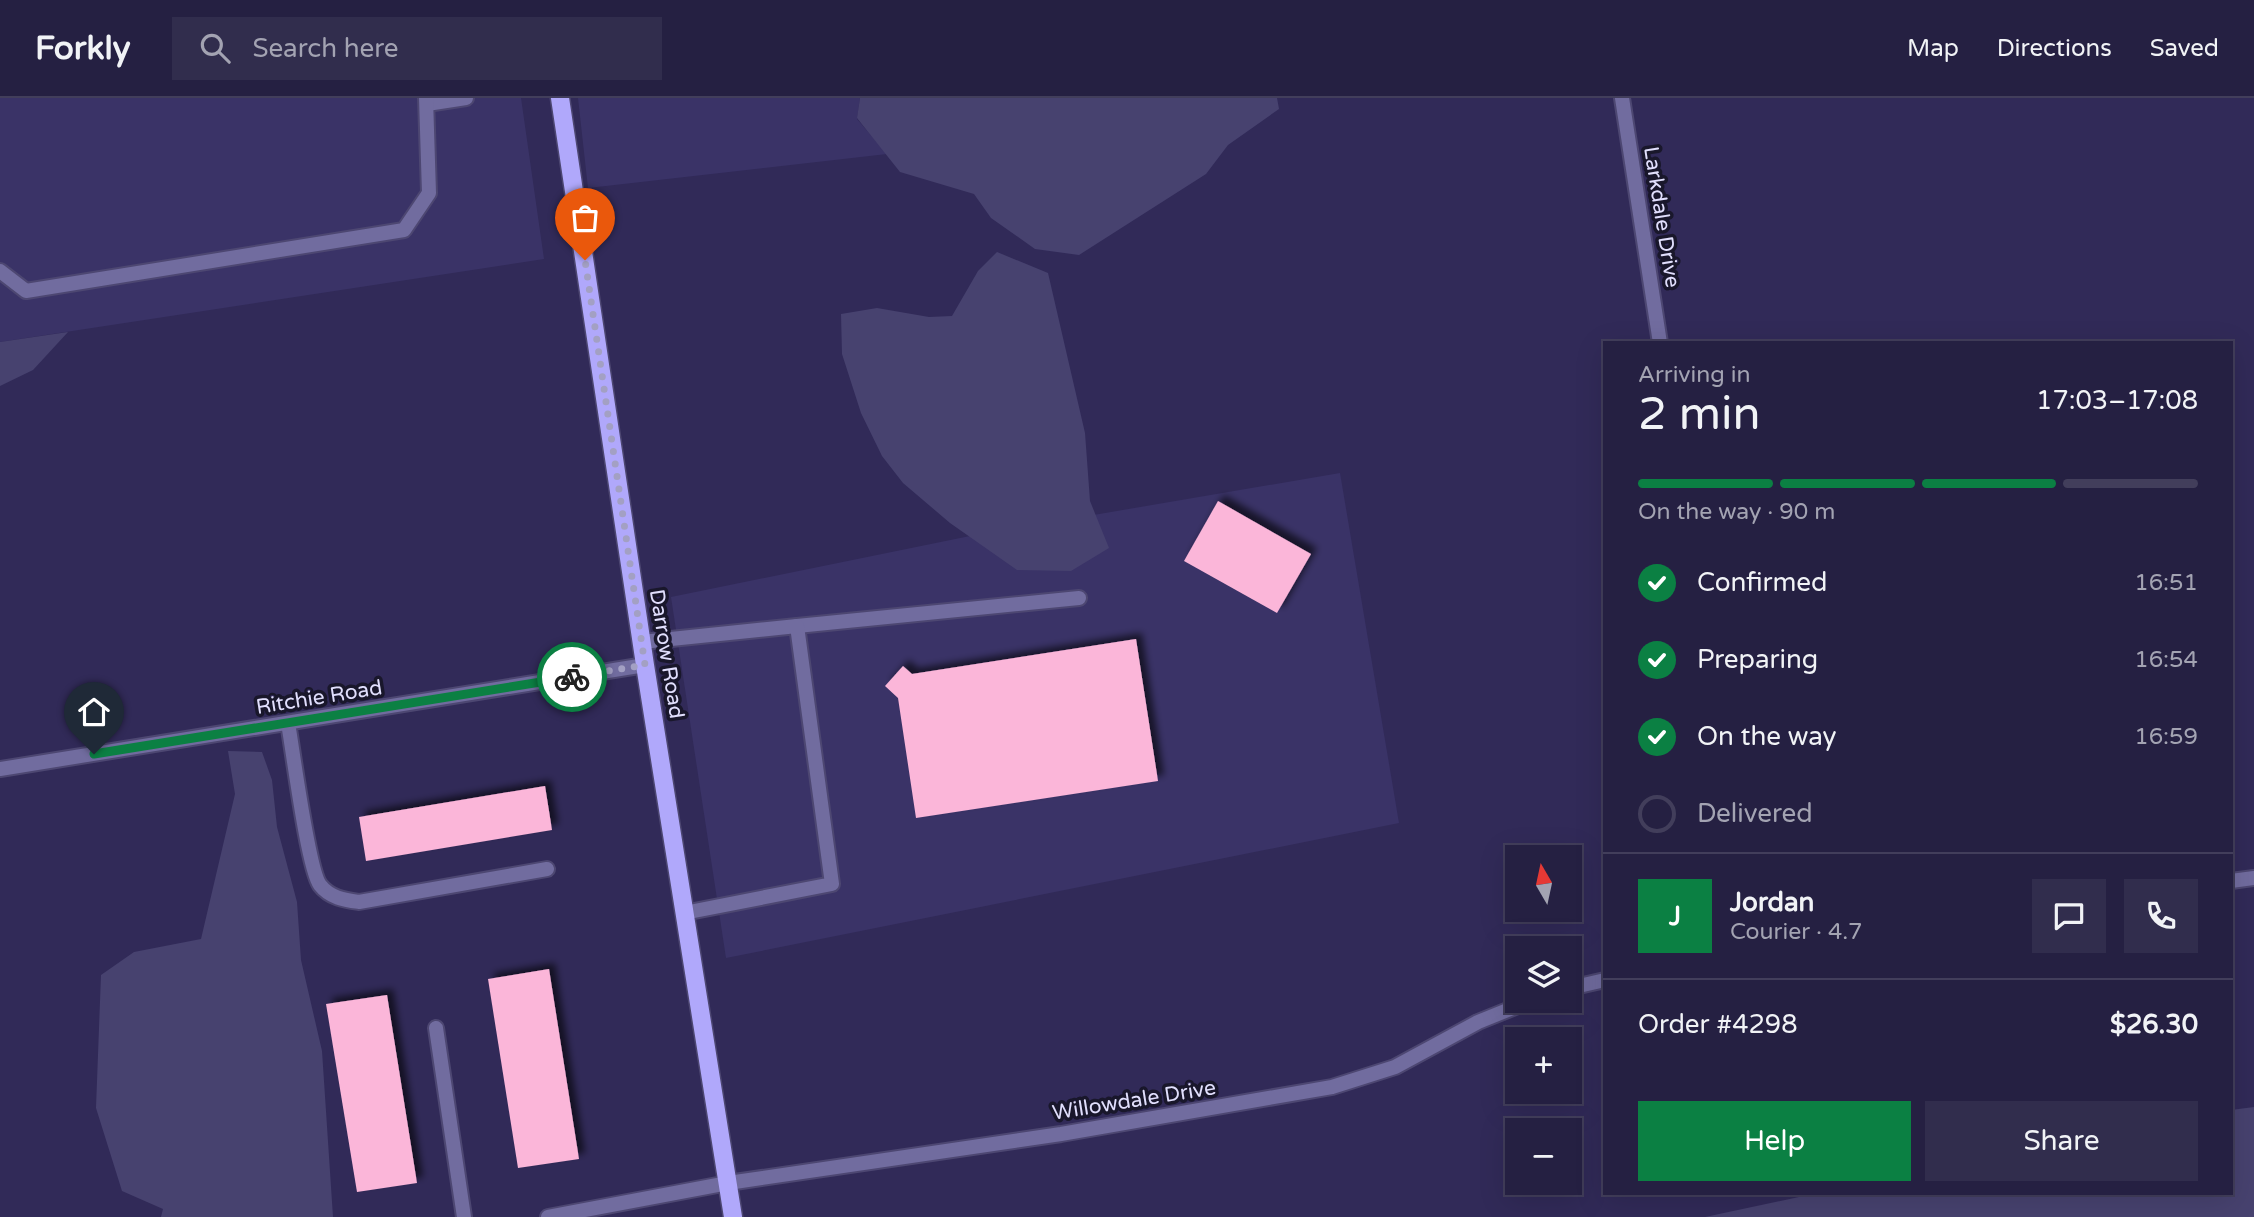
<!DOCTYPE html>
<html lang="en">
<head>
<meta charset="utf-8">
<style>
  body { margin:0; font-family:"Varela Round",sans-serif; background:#312d4d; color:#f1f3f6; height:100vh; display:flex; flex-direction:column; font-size:26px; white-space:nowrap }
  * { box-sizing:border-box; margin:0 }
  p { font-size:23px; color:#a3a3b2 }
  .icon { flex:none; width:38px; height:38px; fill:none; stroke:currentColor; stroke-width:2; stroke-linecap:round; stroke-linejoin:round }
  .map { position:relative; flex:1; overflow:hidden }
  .panel { position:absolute; left:1603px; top:243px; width:630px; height:854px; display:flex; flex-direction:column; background:#252042; border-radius:0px; box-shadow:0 7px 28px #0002,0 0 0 2px #423e5b }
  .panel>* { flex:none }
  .needle { width:46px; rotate:351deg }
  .fabs { position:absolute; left:1505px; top:747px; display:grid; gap:14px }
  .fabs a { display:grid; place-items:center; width:77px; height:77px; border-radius:0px; background:#252042; box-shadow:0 7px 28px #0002,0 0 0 2px #423e5b; font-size:35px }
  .pin { position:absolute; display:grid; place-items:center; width:60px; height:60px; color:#fff; margin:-72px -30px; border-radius:50% 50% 50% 0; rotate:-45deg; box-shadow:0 0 7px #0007 }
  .pin .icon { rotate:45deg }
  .courier { position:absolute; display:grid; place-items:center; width:70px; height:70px; margin:-35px; border:5px solid #0b8043; border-radius:50%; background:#fff; color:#222; box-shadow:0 2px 9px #0007 }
  .overview em { font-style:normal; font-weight:600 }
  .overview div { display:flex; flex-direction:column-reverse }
  .overview { display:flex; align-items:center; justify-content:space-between; height:119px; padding:0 35px }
  h1 { font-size:46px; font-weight:600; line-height:52px }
  .bar { display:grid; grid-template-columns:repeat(4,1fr); gap:10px 7px; align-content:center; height:84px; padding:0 35px }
  .bar i { height:9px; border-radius:5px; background:#423e5b }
  .bar .active { background:#0b8043 }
  .bar p { grid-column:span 4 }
  .line { display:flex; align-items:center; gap:18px; padding:0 35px; border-top:2px solid #423e5b }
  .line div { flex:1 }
  .round { display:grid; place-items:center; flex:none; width:74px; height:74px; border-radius:0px; background:#312d4d }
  ol { padding:0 35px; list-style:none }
  li { display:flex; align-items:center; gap:21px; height:77px }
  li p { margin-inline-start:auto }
  li .icon { padding:7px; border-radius:50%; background:#0b8043; color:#fff; stroke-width:4 }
  li:last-child { color:#a3a3b2 }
  li i { width:38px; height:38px; border:4px solid #423e5b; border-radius:50% }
  .button { display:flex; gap:14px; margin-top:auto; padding:14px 35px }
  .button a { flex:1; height:80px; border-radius:0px; background:#0b8043; color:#fff; font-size:28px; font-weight:600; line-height:80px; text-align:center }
  .button a+a { background:#312d4d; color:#f1f3f6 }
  header { display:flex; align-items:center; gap:42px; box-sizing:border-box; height:98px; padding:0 35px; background:#252042; border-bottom:2px solid #423e5b }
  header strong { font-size:33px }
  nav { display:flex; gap:38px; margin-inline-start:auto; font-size:24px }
  .search { width:490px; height:63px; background:#312d4d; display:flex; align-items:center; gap:18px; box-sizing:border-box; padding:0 24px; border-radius:0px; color:#a3a3b2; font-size:26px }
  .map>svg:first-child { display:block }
  .built { fill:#3a3367 }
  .green { fill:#47426f }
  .building { fill:#fbb6d9; filter:url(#shadow) }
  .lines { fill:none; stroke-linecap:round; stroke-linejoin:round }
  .lane-casing { stroke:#4d4772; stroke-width:18 }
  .street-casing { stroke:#4d4772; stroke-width:18 }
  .primary-casing { stroke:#4d4772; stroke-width:21 }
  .lane { stroke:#716c9f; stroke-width:14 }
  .street { stroke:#716c9f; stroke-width:14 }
  .primary { stroke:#b0a8fb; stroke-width:18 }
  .done { stroke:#a3a0c3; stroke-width:7; stroke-dasharray:0 12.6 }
  .route { stroke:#0b8043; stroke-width:9 }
  .labels { text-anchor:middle; stroke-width:7; stroke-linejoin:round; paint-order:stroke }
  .street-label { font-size:21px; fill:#e1dffd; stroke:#19172b }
</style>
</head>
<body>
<header>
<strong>Forkly</strong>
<div class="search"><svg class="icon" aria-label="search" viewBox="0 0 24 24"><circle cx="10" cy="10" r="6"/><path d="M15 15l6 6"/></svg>Search here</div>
<nav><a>Map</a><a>Directions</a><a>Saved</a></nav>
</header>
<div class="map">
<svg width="2254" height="1119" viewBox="0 0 2254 1119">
  <defs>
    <filter id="shadow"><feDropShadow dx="6" dy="-6" stdDeviation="3.5" flood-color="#0009"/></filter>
  </defs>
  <rect width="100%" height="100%" fill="#312a58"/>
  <g class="built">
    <polygon points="0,0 521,0 544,161 0,244"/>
    <polygon points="578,0 860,0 857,21 887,56 588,90"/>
    <polygon points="1340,375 1399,725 726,860 671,499 970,438"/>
  </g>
  <g class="green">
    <polygon points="860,0 1277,0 1279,11 1228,47 1206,76 1079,157 1035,151 991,120 974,96 900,74 857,20"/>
    <polygon points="997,154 1048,175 1085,335 1090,403 1109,450 1071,473 1017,472 950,425 903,385 882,358 861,315 842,256 841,216 877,210 929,219 952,218 978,173"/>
    <polygon points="68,234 33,272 0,288 0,244"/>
    <polygon points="228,653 262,654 272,682 277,729 297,804 301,862 322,953 333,1119 161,1119 163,1111 122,1093 96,1010 101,877 134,854 201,841 235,696"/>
    <polygon points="2254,1009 2254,1119 1705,1119 1813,1096 2231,1096 2231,1012"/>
  </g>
  <g class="building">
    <polygon points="1218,403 1311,456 1277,515 1184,463"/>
    <polygon points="1136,541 1158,683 916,720 898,600 885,588 903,568 912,576"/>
    <polygon points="545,688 552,732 366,763 359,719"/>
    <polygon points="549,871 579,1061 518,1070 488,881"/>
    <polygon points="387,897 417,1085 357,1094 326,906"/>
  </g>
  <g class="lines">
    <defs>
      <g id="lane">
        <polyline points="427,6 466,0"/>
        <polyline points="0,173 26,193 404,132 429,95 426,0"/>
        <polyline points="797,528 1079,500"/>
        <polyline points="642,544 797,528 832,786 684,815"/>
        <path d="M288,625C293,653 308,771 320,787C330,800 345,802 359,804L547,771"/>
        <polyline points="436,930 464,1119"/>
        <polyline points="548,1119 728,1085"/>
      </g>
      <g id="street">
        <polyline points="1622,0 1660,245"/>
        <polyline points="0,671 645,567"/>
        <polyline points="2231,783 2254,780"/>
        <polyline points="1570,890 1605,882"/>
        <polyline points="728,1085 1061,1036 1332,989 1395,969 1478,924 1530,903"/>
      </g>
      <polyline id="primary" points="560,0 645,567 733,1119"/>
    </defs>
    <use href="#lane" class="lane-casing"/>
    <use href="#street" class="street-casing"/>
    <use href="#primary" class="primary-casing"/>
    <use href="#lane" class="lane"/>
    <use href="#street" class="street"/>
    <use href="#primary" class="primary"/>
  </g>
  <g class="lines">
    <polyline class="done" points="572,579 645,567 585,162"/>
    <polyline class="route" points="94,656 572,579"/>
  </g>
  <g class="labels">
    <g class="street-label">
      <text transform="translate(1662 119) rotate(81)" y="7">Larkdale Drive</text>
      <text transform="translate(667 556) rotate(81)" y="7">Darrow Road</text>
      <text transform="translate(319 599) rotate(-9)" y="7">Ritchie Road</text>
      <text transform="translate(1134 1002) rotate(-9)" y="7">Willowdale Drive</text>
    </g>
  </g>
</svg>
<div class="fabs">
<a><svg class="needle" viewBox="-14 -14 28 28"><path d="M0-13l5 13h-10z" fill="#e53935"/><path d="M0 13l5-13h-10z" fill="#a3a3b2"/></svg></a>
<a><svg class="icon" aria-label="layers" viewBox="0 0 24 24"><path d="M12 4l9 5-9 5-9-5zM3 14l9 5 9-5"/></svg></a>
<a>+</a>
<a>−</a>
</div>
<div class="pin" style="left:585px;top:162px;background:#ea580c"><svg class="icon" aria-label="bag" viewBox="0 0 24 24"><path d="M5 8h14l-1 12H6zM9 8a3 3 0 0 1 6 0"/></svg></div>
<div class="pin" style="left:94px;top:656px;background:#1f2937"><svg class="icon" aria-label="home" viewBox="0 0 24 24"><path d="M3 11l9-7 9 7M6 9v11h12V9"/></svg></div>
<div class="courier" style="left:572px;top:579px"><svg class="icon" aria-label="bike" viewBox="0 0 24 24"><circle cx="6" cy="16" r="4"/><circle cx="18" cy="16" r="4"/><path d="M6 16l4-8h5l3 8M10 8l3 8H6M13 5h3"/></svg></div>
<section class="panel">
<div class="overview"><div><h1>2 min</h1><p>Arriving in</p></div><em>17:03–17:08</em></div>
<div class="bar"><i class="active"></i><i class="active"></i><i class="active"></i><i></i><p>On the way · 90 m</p></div>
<ol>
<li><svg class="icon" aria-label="check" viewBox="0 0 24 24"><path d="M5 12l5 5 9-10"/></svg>Confirmed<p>16:51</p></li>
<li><svg class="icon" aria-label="check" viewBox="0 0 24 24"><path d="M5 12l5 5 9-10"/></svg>Preparing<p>16:54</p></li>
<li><svg class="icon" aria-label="check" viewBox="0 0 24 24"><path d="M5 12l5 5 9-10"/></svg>On the way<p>16:59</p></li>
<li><i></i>Delivered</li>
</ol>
<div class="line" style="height:126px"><b class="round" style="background:#0b8043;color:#fff">J</b><div><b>Jordan</b><p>Courier · 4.7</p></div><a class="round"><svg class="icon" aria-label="chat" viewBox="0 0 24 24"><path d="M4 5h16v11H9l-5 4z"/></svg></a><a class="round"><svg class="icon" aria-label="phone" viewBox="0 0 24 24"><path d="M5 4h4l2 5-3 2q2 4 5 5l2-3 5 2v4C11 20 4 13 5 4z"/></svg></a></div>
<div class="line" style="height:91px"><div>Order #4298</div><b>$26.30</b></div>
<div class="button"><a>Help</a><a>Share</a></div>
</section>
</div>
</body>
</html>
